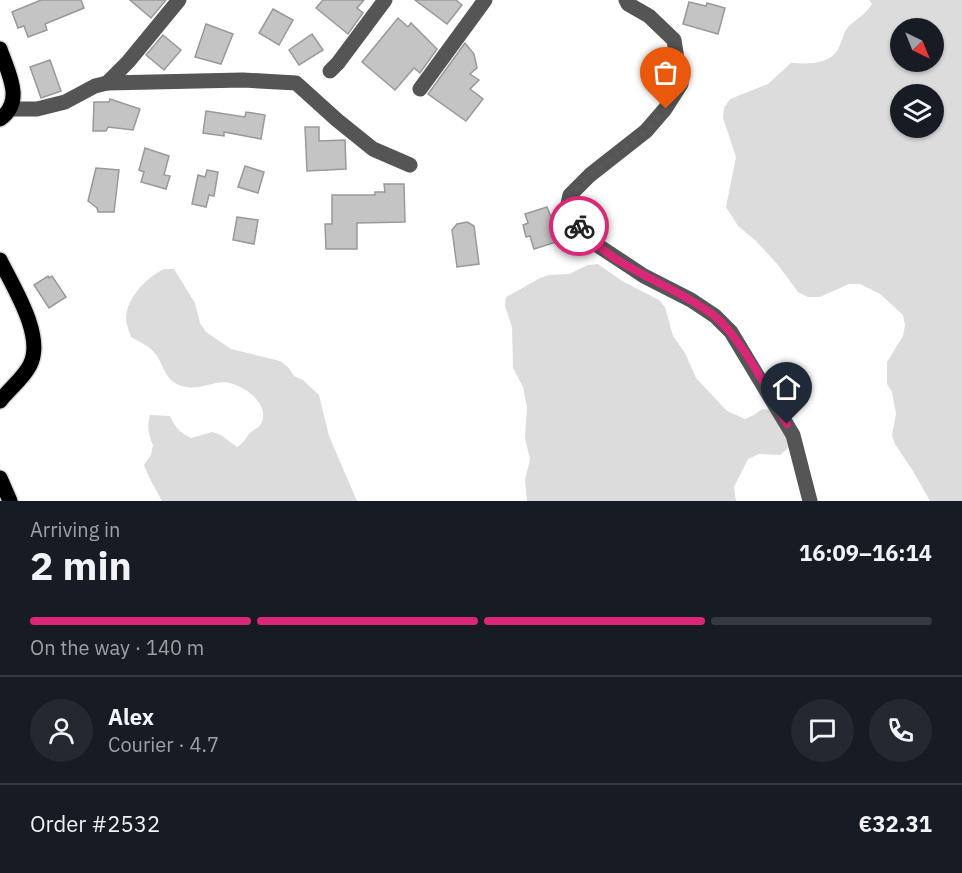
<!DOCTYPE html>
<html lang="en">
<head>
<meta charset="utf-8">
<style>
  body { margin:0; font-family:"IBM Plex Sans",sans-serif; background:#242831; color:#f1f3f6; height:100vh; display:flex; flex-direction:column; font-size:22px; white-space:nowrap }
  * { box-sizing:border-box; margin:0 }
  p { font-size:20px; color:#9ea1a6 }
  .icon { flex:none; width:33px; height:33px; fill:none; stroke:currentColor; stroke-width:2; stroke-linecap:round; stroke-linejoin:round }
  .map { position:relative; height:501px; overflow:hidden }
  .side { display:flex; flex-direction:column; background:#171b24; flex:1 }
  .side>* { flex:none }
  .needle { width:39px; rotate:137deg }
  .tools { position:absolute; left:890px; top:18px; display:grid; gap:12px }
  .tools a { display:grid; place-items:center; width:54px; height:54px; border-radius:50%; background:#171b24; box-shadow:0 2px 4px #0004; font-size:30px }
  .pin { position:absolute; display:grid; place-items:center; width:51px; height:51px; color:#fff; margin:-62px -26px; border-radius:50% 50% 50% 0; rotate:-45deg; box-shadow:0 0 6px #0007 }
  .pin .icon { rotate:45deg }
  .courier { position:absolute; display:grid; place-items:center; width:60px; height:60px; margin:-30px; border:4px solid #db2777; border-radius:50%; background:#fff; color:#222; box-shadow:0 2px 8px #0007 }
  .overview em { font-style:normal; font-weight:800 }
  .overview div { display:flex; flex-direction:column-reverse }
  .overview { display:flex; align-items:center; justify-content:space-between; height:102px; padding:0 30px }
  h1 { font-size:39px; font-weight:800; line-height:45px }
  .bar { display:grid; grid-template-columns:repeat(4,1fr); gap:9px 6px; align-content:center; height:72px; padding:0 30px }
  .bar i { height:8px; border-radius:4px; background:#363941 }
  .bar .selected { background:#db2777 }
  .bar p { grid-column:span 4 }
  .line { display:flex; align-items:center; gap:15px; padding:0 30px; border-top:2px solid #363941 }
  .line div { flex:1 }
  .round { display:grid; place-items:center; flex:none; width:63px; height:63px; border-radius:32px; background:#242831 }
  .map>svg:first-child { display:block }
  .green { fill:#dcdcdc; fill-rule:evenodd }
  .building { fill:#c4c4c4; stroke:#999; stroke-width:1.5 }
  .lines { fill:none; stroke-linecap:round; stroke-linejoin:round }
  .major-casing { stroke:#dbdbdb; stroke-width:18 }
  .minor { stroke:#555; stroke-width:15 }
  .major { stroke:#000; stroke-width:15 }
  .done { stroke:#595959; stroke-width:6; stroke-dasharray:0 10.8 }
  .route { stroke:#db2777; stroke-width:8 }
</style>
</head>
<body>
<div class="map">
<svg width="962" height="501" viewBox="0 0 962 501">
  <rect width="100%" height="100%" fill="#fff"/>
  <g class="green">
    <path d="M869,0H962V501H930L913,471L895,444L892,435L896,414L892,392L887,384V362L903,336L905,325L903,315L880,294L860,284H849L820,297H808L798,292L778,265L755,240L738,226L726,207L736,157L723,118L724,108L730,99L768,84L791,63C807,64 829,65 838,49C842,42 843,33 848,27C857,18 865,15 872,4ZM900,28H933V62H900ZM900,94H933V128H900Z"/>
    <polygon points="598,264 622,281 659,300 665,307 673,336 685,353 696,378 727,411 745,419 754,415 762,409 772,410 787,437 788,448 780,455 759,454 748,459 734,487 736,501 527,501 525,480 530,459 525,438 527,407 523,387 513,368 512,327 505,306 506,297 540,278 549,275 569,274 588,265"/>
    <path d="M164,269H174L195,303L200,323L206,332L231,349L280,361L288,367L294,376L303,380L319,395L329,436L357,501H162L148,475L144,465L151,455L153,445C148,434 147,427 150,415L170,416C175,427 180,433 191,438L212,432L221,435L237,447C243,443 245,440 249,434C253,429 259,429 262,422C269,403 245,387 230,383C213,379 195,395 175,383C165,377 163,365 157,356C151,347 140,342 131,337C129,331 126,324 126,318C127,297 147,277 164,269Z"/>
  </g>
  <g class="building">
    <polygon points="41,0 81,0 84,8 45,24 47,30 28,37 24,26 18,28 12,12"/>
    <polygon points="130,0 166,0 151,18"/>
    <polygon points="323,0 364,0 357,8 363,13 348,34 316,8"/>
    <polygon points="415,0 456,0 462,5 447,24"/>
    <polygon points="689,2 706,6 707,3 725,8 718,34 683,24"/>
    <polygon points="273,9 293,20 279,45 259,33"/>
    <polygon points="398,18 408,27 411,23 437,49 420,73 414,68 395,90 362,62"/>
    <polygon points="206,24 233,34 221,64 195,57"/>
    <polygon points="312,34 323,50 299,65 289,50"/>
    <polygon points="163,35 181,50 164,70 146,55"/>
    <polygon points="465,43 474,54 477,68 470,74 479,80 470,89 483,99 466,121 428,94"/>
    <polygon points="50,60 61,91 41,98 30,67"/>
    <polygon points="110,99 140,109 133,130 108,127 106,131 93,131 94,102 109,102"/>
    <polygon points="206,111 245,117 246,112 265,115 261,139 224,132 224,136 203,133"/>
    <polygon points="305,127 319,127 319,141 345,140 346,169 307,171"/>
    <polygon points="145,148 169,156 164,175 170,176 166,189 141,182 144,172 139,170"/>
    <polygon points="245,166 264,172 258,193 238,187"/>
    <polygon points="96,168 119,170 114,212 98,212 97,208 88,201"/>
    <polygon points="207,170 218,172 214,196 209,195 206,207 192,204 198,175 205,177"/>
    <polygon points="384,184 404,184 405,222 357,223 357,249 326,249 325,224 332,224 332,195 375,195 375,192 385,192"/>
    <polygon points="547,207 551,217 555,216 560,230 553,232 556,242 534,249 530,236 526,237 523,225 528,223 525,214"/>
    <polygon points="237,217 258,220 254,244 233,240"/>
    <polygon points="467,222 474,226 479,264 457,267 452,230 457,224"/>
    <polygon points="48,276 49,278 52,276 66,297 49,308 34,285"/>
  </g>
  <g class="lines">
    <defs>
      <g id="major">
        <path d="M0,49C8,73 25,101 0,119"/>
        <path d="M0,260C13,287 45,336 30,365C23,379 9,389 0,401"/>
        <polyline points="0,478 10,501"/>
      </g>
    </defs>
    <use href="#major" class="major-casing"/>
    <g class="minor">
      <polyline points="626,0 628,4 649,16 674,40 681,84 665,109 646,131 590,175 570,195 568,204 576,223 591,241 644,276 691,300 715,316 731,332 793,435 810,501"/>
      <polyline points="330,71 338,63 385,0"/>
      <polyline points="107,83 243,80 296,83 337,120 373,149 410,165"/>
      <polyline points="420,89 485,0"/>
      <polyline points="12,109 37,109 65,102 95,86 107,83 128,62 179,0"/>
    </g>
    <use href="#major" class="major"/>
  </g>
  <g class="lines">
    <polyline class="done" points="579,226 568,204 570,195 590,175 646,131 666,109"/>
    <path class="route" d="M579,226C611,268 671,283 712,314C740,335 769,393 787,424"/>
  </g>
</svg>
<div class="tools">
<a><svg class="needle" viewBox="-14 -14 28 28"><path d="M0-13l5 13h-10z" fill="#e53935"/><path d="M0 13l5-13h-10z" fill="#9ea1a6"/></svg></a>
<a><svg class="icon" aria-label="layers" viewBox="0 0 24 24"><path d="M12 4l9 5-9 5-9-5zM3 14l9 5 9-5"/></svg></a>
</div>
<div class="pin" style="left:666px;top:109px;background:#ea580c"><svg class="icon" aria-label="bag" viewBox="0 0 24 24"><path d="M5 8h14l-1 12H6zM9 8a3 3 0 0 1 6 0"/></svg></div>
<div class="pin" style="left:787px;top:424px;background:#1f2937"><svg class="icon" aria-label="home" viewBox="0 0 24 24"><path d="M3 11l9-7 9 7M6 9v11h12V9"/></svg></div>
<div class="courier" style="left:579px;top:226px"><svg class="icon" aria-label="bike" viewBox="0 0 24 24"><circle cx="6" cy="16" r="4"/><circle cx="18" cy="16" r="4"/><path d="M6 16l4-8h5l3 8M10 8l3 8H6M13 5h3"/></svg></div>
</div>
<section class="side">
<div class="overview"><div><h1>2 min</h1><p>Arriving in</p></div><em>16:09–16:14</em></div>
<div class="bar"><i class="selected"></i><i class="selected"></i><i class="selected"></i><i></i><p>On the way · 140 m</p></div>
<div class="line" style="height:108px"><a class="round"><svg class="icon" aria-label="person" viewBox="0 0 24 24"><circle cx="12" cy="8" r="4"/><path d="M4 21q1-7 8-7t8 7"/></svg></a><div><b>Alex</b><p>Courier · 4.7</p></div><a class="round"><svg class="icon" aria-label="chat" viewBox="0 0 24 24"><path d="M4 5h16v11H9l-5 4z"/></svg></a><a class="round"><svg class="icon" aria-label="phone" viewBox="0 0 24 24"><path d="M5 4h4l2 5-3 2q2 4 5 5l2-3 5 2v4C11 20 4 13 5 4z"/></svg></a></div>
<div class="line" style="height:78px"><div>Order #2532</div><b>€32.31</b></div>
</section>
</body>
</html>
